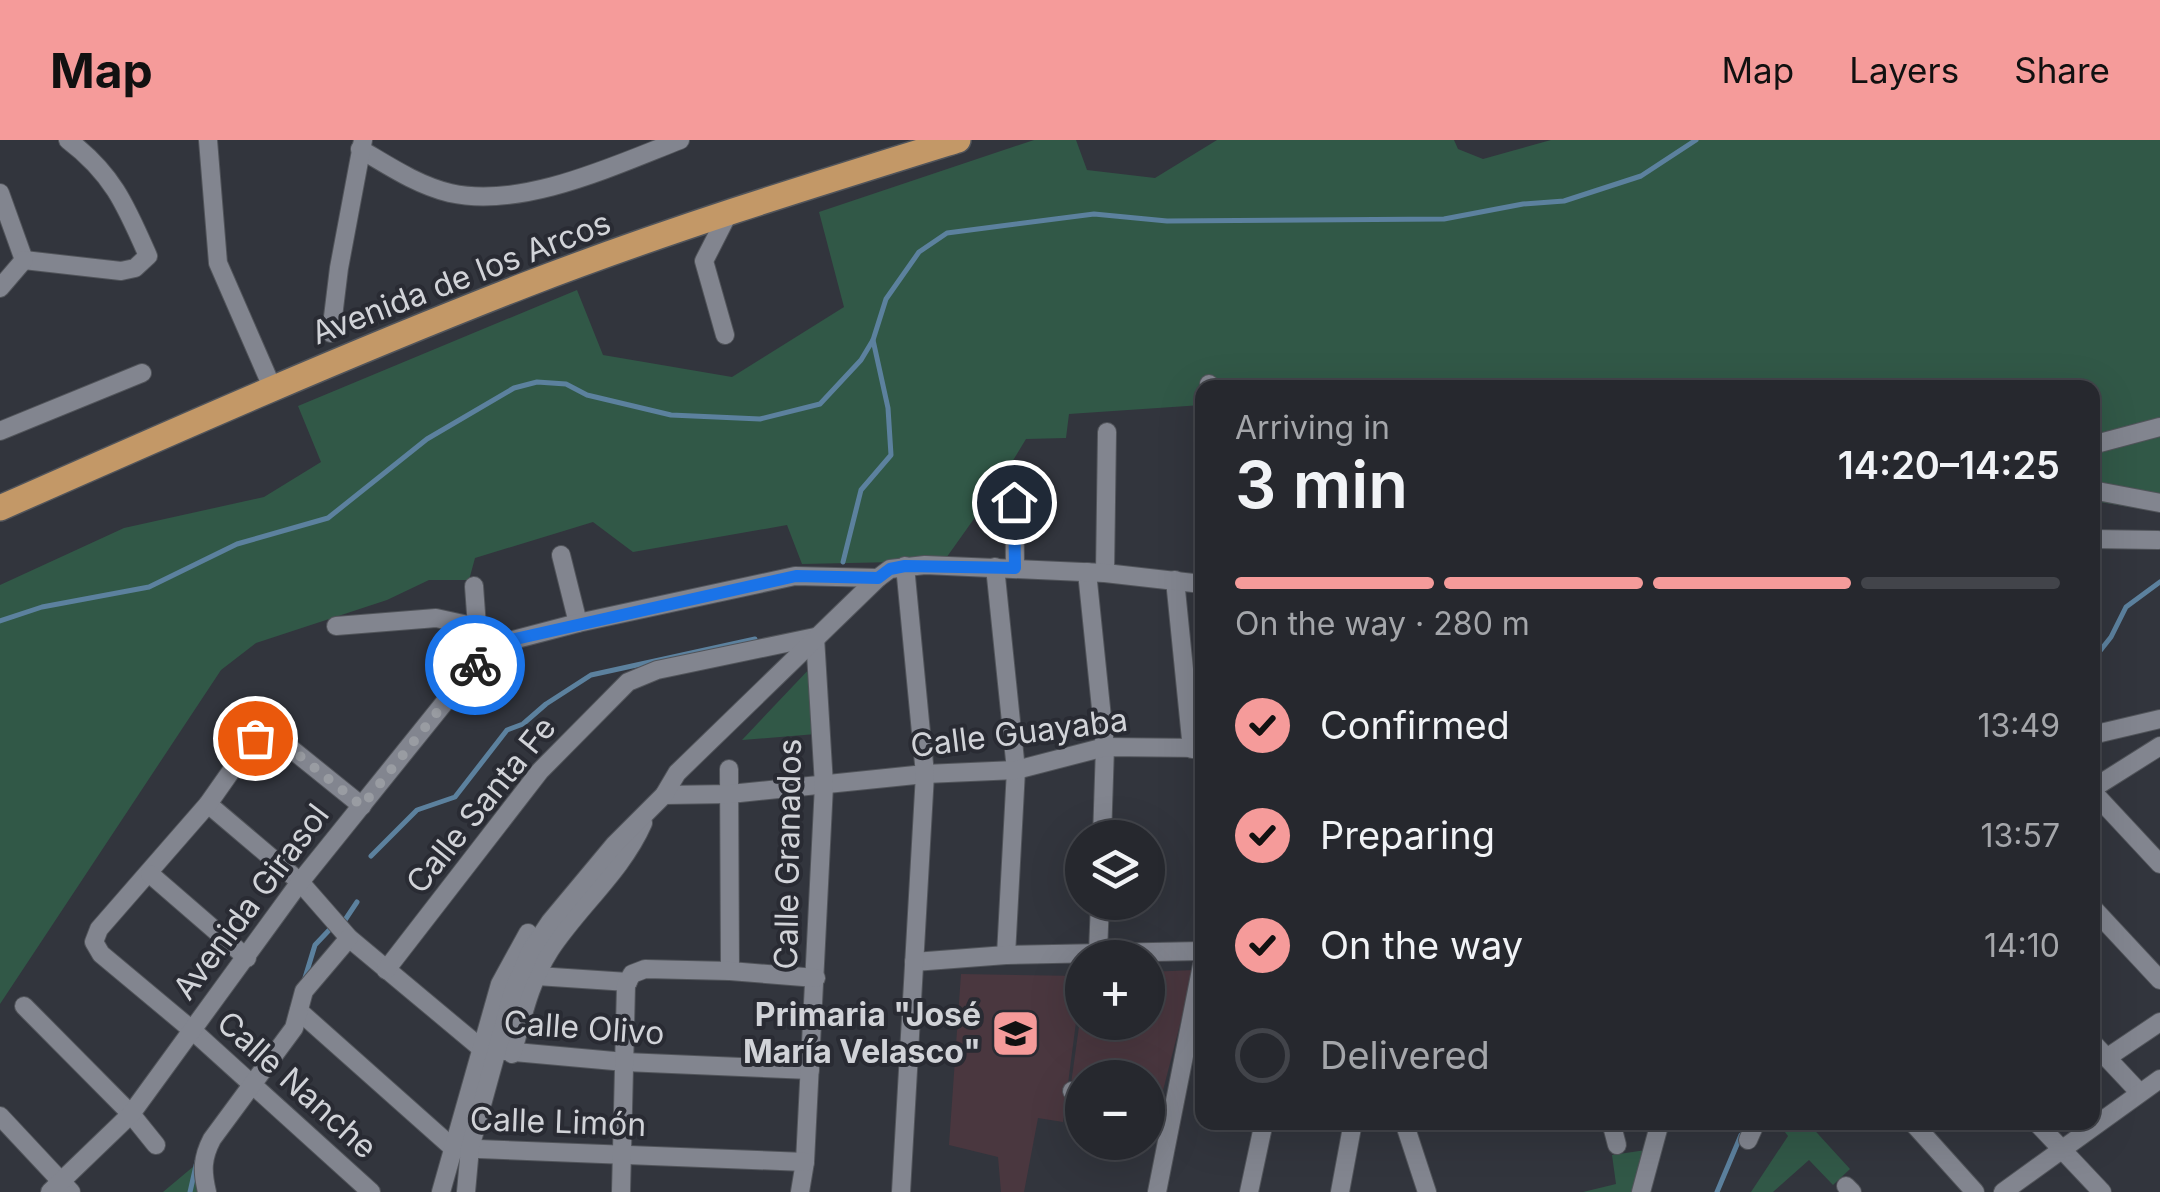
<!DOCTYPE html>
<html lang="en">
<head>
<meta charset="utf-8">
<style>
  body { margin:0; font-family:Inter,sans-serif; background:#2e3036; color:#f1f3f6; height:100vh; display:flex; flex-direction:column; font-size:38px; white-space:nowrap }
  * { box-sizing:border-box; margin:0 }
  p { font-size:32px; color:#a4a6aa }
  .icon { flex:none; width:55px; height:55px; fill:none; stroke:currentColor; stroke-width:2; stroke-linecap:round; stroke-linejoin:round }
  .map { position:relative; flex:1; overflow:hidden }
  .side { position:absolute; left:1195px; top:240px; width:905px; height:750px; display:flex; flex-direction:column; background:#26282e; border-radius:20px; box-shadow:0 10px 40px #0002,0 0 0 2px #42444a }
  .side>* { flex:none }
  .tools { position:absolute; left:1065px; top:680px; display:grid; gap:20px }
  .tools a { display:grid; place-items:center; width:100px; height:100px; border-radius:50%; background:#26282e; box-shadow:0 10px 40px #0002,0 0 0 2px #42444a; font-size:50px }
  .pin { position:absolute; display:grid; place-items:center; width:85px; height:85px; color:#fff; margin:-42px; border:5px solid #fff; border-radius:50%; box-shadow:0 2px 10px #0007 }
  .courier { position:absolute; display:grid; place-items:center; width:100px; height:100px; margin:-50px; border:8px solid #1a73e8; border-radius:50%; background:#fff; color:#222; box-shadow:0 2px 12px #0007 }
  .head em { font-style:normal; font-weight:600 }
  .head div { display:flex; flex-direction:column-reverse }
  .head { display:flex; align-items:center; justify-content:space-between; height:170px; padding:0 40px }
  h1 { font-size:65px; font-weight:600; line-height:75px }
  .bar { display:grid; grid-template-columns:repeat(4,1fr); gap:15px 10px; align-content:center; height:120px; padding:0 40px }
  .bar i { height:12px; border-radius:8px; background:#42444a }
  .bar .active { background:#f59b9a }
  .bar p { grid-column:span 4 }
  ol { padding:0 40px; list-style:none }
  li { display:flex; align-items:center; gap:30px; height:110px }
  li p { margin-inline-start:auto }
  li .icon { padding:10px; border-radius:50%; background:#f59b9a; color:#111; stroke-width:4 }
  li:last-child { color:#a4a6aa }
  li i { width:55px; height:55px; border:5px solid #42444a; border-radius:50% }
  header { display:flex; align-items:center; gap:60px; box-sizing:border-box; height:140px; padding:0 50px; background:#f59b9a; color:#111 }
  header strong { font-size:48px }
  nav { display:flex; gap:55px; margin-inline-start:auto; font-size:35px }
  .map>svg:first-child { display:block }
  .education { fill:#4a373f }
  .green { fill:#315847 }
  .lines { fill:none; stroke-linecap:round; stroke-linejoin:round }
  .stream { stroke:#5c819e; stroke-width:5 }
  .minor-casing { stroke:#51545a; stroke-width:20 }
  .major-casing { stroke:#51545a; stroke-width:28 }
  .minor { stroke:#82858f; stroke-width:18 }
  .major { stroke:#c39867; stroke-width:25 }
  .done { stroke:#999ca2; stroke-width:10; stroke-dasharray:0 18 }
  .route { stroke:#1a73e8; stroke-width:12 }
  .labels { text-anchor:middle; stroke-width:8; stroke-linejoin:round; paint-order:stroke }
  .street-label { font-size:32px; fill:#d1d3d8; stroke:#292b33 }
  .poi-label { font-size:32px; font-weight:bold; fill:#d1d3d8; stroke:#292b33; text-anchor:end }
</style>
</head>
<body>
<header>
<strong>Map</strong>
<nav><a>Map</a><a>Layers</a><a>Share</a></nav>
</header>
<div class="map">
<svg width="2160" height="1052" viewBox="0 0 2160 1052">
  <rect width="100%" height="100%" fill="#32353d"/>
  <g class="education">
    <polygon points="1194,830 1159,966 1148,963 1148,938 1082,938 1082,947 1071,944 1082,865 1082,882 1148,882 1148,832"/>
    <polygon points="961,834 1082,836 1063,982 1038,978 1024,1052 1001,1052 998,1017 949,1005"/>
  </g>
  <g class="green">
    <polygon points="1034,0 1076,0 1087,30 1155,38 1217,0 1454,0 1458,9 1483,19 1551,0 2160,0 2160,372 2093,361 2092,248 1202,248 1202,265 1069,274 1066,298 1026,299 998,345 944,421 802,424 787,385 633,412 593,382 475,418 469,440 429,440 387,460 256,503 221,530 0,864 0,445 124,388 264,357 321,322 298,266 577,150 603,215 732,237 844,167 819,72"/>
    <polygon points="813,525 816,594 742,600"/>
    <polygon points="1778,983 1808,983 1850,1029 1833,1045 1809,1020 1773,1052 1751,1052 1788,996"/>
    <polygon points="1646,1010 1634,1052 1583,1052 1616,1044 1612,1015"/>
    <polygon points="194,1026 198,1052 163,1052"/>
  </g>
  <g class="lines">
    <g class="stream">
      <polyline points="843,422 861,350 891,315 888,268 873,200"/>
      <polyline points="0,481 42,467 149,447 237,404 328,378 427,299 514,248 537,242 566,244 587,255 671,275 760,279 820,264 861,220 873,200 886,159 919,112 947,93 1094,74 1167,81 1444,79 1523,64 1564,61 1641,36 1696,0"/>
      <polyline points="2092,521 2111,497 2126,467 2160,442"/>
      <polyline points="371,716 417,670 455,657 507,590 523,584 546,564 591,535 755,499"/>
      <polyline points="343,783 357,762"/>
      <polyline points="304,841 315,805 333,786"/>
      <polyline points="190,1052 197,1021"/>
      <polyline points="1717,1052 1741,995"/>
    </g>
    <defs>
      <g id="minor">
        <polyline points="208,0 218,123 272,247"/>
        <path d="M360,9C389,26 417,45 450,53C522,69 613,26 680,0"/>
        <polyline points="0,53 24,120"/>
        <path d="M24,120L121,131L135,128L148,116C126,66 113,34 68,0"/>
        <polyline points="0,148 24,120"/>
        <polyline points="331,193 339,128 363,0"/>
        <polyline points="725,195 704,121 729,72"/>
        <polyline points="1209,244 1209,248"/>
        <polyline points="0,291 142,233"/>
        <polyline points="2092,305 2160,287"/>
        <polyline points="1014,330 1015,428"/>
        <polyline points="2092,350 2160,363"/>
        <polyline points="2092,399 2158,400"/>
        <polyline points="561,415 578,483"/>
        <polyline points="995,427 1016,630 1006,815"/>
        <polyline points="1087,432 1105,607 1102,698"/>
        <polyline points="1105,433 1107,292"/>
        <polyline points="1175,440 1192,609"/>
        <polyline points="474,446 477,487"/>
        <polyline points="336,486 436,478 477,487 490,506"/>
        <polyline points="2092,595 2160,579"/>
        <polyline points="729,629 730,831"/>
        <polyline points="2092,649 2160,606"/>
        <polyline points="2092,651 2160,724"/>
        <polyline points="664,655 730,654 925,634 1016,630 1105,607 1202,608"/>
        <polyline points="208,664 300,742 349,798 482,909 625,922 810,930"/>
        <polyline points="362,666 274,595 264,594 255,597 208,664 99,789 94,802 101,814 192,890 371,1052"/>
        <polyline points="150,734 247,818"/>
        <polyline points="2092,767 2160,840"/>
        <polyline points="1098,812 1100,762"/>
        <polyline points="914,822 1006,815 1202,811"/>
        <polyline points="386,830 540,631 628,542 657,530 815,497 824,645 805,1022 800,1052"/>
        <polyline points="537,836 628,842"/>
        <polyline points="24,866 131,974 156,1005"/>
        <polyline points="299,871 453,1008 805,1022"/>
        <polyline points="2092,902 2139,952"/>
        <path d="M512,914C522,879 530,841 550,810C579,766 622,731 643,683"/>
        <polyline points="2108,917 2160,882"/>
        <polyline points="1072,951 1082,954"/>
        <polyline points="1148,971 1170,977"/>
        <polyline points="0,976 71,1052"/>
        <polyline points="1404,982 1427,1052"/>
        <polyline points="1611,982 1617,1005"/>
        <polyline points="1912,982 1975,1052"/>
        <polyline points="2036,982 2102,1052"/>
        <polyline points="1748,1000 1756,982"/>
        <polyline points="1846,1046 1852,1052"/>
        <polyline points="50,1052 131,974 300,742 490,506 578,483 795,436 878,438"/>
        <path d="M207,1052C202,1031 202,1018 212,999L294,888L304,851L349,798"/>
        <polyline points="441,1052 500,844 528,793"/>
        <polyline points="466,1052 470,1008 513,852 530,812 550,782 615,704 664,655 677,633 878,438 890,429 925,425 1105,433 1202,444"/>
        <polyline points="621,1052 626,845 632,834 645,829 730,831 816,838"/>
        <polyline points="901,1052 925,634 905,426"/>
        <polyline points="1157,1052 1202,825"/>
        <polyline points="1249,1052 1264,982"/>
        <polyline points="1340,1052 1353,982"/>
        <polyline points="1641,1052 1660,982"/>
        <polyline points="2003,1052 2160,939"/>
      </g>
      <path id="major" d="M0,368C174,291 348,214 525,145C667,90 813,45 958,0"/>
    </defs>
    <use href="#minor" class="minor-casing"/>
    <use href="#major" class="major-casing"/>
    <use href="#minor" class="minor"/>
    <use href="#major" class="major"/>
  </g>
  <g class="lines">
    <polyline class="done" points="255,598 264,594 274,595 362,666 475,525"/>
    <polyline class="route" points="475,525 490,506 502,502 796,436 878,438 890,429 905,426 1015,428 1014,362"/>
  </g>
  <defs>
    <symbol id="school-square" viewBox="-11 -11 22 22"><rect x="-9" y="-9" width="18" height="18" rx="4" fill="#f59b9a" stroke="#292b33"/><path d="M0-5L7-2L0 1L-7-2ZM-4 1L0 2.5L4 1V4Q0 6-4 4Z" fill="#111"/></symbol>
  </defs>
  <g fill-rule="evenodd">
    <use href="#school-square" x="988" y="866" width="55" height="55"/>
  </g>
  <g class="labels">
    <g class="street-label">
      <text transform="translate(461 138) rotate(-21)" y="11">Avenida de los Arcos</text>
      <text transform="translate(1019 593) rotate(-7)" y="11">Calle Guayaba</text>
      <text transform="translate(481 665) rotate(-51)" y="11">Calle Santa Fe</text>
      <text transform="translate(788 714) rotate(-89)" y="11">Calle Granados</text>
      <text transform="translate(251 762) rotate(-53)" y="11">Avenida Girasol</text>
      <text transform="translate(584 888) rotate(4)" y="11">Calle Olivo</text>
      <text transform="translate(297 945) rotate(42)" y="11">Calle Nanche</text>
      <text transform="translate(558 982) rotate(2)" y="11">Calle Limón</text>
    </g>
    <g class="poi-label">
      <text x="981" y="886">Primaria "José<tspan x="981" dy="37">María Velasco"</tspan></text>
    </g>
  </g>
</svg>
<div class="tools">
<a><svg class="icon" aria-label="layers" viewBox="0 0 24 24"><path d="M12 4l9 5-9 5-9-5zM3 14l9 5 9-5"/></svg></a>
<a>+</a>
<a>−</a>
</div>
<div class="pin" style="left:255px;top:598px;background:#ea580c"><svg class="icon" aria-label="bag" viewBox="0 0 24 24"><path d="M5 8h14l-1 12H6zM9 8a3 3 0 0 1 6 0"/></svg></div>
<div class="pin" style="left:1014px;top:362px;background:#1f2937"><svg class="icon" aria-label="home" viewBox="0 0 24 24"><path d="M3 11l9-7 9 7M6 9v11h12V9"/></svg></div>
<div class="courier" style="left:475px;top:525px"><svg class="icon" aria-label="bike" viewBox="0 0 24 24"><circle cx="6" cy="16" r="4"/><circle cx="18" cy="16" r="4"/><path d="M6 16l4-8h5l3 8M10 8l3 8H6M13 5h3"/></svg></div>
<section class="side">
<div class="head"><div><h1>3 min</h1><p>Arriving in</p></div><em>14:20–14:25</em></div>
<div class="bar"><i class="active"></i><i class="active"></i><i class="active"></i><i></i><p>On the way · 280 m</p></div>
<ol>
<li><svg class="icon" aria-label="check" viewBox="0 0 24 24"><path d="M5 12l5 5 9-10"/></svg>Confirmed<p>13:49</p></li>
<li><svg class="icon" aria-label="check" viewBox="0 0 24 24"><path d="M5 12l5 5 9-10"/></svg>Preparing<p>13:57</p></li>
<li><svg class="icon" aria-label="check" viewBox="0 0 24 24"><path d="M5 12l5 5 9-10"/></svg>On the way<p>14:10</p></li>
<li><i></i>Delivered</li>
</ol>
</section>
</div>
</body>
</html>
